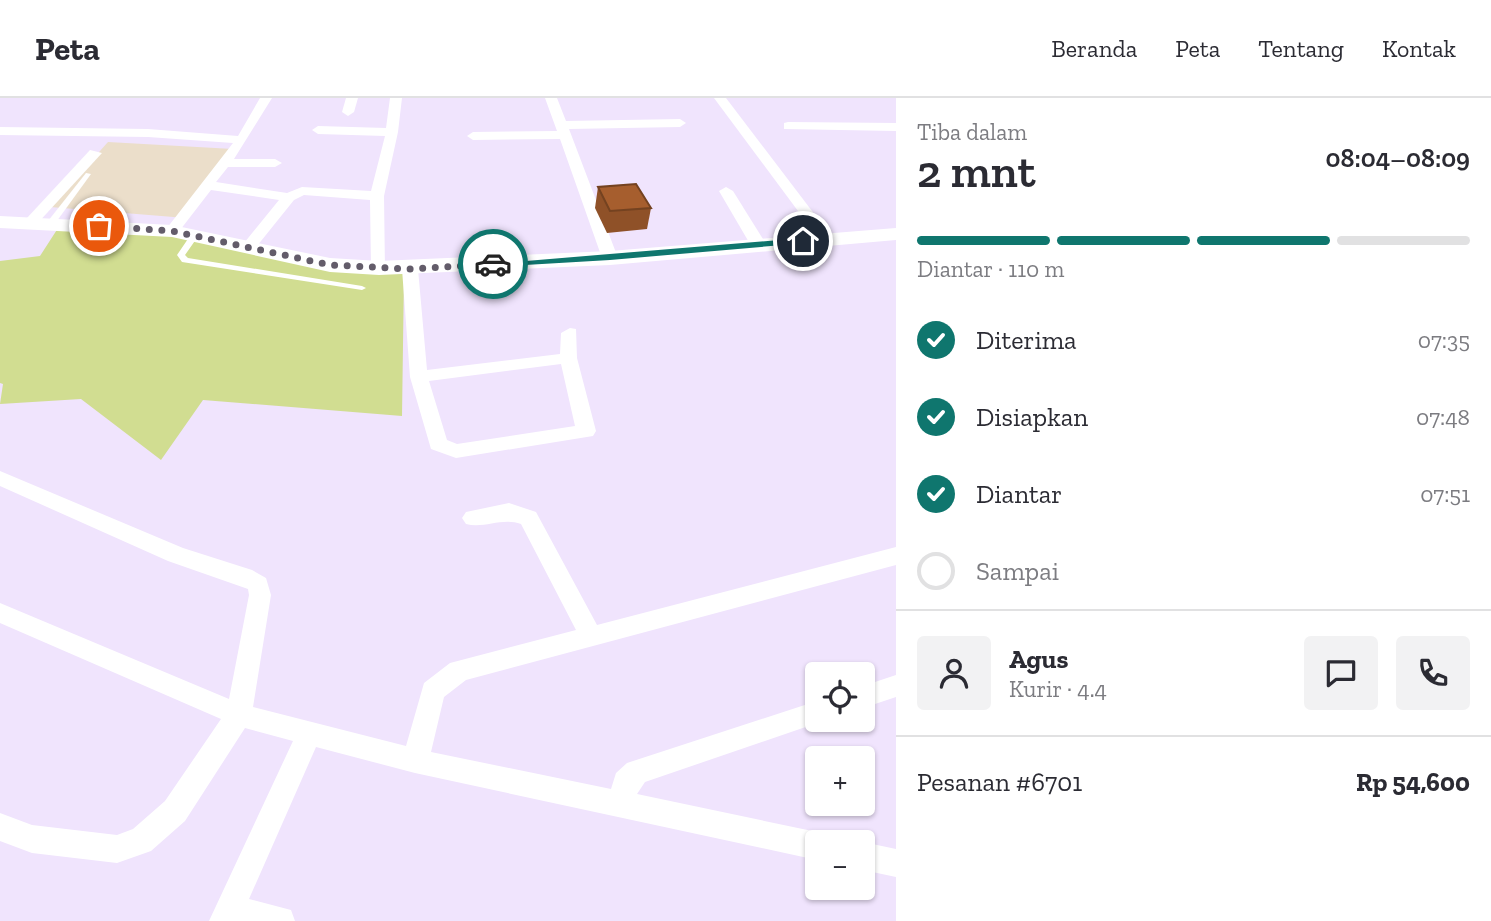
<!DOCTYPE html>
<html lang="id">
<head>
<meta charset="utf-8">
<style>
  body { margin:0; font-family:"Zilla Slab",serif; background:#f2f2f3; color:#2b2b33; height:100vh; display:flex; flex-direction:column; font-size:26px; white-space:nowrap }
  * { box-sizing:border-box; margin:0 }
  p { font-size:23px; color:#7c7c81 }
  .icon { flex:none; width:38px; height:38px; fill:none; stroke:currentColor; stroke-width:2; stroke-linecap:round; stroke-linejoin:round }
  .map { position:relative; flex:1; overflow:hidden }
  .details { display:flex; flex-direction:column; background:#fff; width:595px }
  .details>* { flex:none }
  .tools { position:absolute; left:805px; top:564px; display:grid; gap:14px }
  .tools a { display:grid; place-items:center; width:70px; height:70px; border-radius:7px; background:#fff; box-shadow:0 2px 5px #0004; font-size:35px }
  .pin { position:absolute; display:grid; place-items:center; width:60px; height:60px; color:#fff; margin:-30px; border:4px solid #fff; border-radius:50%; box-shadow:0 2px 7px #0007 }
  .courier { position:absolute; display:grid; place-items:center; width:70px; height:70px; margin:-35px; border:5px solid #0f766e; border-radius:50%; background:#fff; color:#222; box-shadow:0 2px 9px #0007 }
  .head em { font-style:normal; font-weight:600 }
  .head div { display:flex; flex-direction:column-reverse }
  .head { display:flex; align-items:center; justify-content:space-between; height:119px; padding:0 21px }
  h1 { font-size:46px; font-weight:600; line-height:52px }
  .bar { display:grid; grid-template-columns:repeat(4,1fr); gap:10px 7px; align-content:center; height:84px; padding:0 21px }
  .bar i { height:9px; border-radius:5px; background:#e1e1e2 }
  .bar .current { background:#0f766e }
  .bar p { grid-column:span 4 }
  .line { display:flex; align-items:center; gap:18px; padding:0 21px; border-top:2px solid #e1e1e2 }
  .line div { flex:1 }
  .round { display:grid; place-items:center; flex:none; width:74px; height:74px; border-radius:7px; background:#f2f2f3 }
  ol { padding:0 21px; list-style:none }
  li { display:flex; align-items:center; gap:21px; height:77px }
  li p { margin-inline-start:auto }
  li .icon { padding:7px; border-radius:50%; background:#0f766e; color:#fff; stroke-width:4 }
  li:last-child { color:#7c7c81 }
  li i { width:38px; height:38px; border:4px solid #e1e1e2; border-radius:50% }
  header { display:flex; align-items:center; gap:42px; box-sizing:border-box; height:98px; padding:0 35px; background:#fff; border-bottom:2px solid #e1e1e2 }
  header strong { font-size:33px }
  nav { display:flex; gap:38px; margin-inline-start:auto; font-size:24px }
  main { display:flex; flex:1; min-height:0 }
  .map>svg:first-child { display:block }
  .commercial { fill:#ebdeca }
  .green { fill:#d1dd91 }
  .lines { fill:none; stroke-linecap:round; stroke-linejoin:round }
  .lane { fill:#fff; fill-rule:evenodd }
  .street { fill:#fff; fill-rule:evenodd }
  .secondary { fill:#fff; fill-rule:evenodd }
  .wall { fill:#8f5128 }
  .building { fill:#a65e2e; stroke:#744220; stroke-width:2 }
  .route { fill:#0f766e }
  .done { stroke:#635c6a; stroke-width:7; stroke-dasharray:0 12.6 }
</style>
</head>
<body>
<header>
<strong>Peta</strong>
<nav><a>Beranda</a><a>Peta</a><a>Tentang</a><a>Kontak</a></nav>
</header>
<main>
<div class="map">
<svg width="896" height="823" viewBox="0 0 896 823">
  <rect width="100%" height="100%" fill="#f0e4fd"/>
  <polygon class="commercial" points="108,44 233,51 186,120 50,109"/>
  <polygon class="green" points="60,127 143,132 404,176 402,318 203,302 161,362 81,301 0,306 3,286 0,285 0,163 40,158"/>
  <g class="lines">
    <g class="lane">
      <polygon points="86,75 91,76 54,127 48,127 48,123"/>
      <polygon points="192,135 199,137 185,157 188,160 362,188 366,190 362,192 182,164 177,157"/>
    </g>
    <g class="street">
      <polygon points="260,0 272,0 234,61 275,61 282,65 275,69 228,69 216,84 287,95 302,89 371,93 385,38 318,36 312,32 318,28 386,30 390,0 402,0 398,34 384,98 385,173 373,173 371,170 370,102 304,97 294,102 253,153 248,155 240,150 279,102 211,92 177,136 167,136 167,130 233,45 148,39 0,37 0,29 148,31 238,38"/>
      <polygon points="346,0 358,0 354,14 348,18 342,14"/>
      <polygon points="545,0 557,0 566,23 680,21 686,25 680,29 569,31 618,160 615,163 610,165 602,160 560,41 473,42 467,38 473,34 557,33"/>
      <polygon points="714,0 726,0 831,138 831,144 821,144"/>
      <polygon points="788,24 896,25 896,33 784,31 784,25"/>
      <polygon points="90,52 102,55 36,127 26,127 26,121"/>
      <polygon points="726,89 733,93 766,146 763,149 758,151 750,146 719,93"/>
      <path d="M410,166L418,171L427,272L560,256L561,235L570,230L576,231L577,260L596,333L593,338L456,360L431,351L410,279L402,171ZM561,266L575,328L457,346L447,342L429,283Z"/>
      <path d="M0,373L183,450L252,472L266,480L271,497L253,609L406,648L424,585L450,565L576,532L521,426C502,419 484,431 466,426L462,420L466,414L509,405L536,414L597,527L896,449V467L466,582L444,599L431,654L611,691L616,675L627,665L817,603V621L826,622L645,684L637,696L817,734L827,738L829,744H817V762L415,675L316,649L249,801L291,812L295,823H209L293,643L245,630L185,723L151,753L117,765L32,755L0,743V715L32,727L117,737L133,731L165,703L221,621L0,525V505L229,601L249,497L248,491L168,463L0,388Z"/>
      <polygon points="896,577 896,599 863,610 863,588"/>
      <polygon points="863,744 896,751 896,779 863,772"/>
    </g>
    <polygon class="secondary" points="0,118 172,127 330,160 379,163 610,153 896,130 896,142 610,167 379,177 330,174 172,139 0,130"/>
  </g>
  <polygon class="wall" points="598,89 651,110 647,131 607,135 595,110"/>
  <polygon class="building" points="636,86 651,110 610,113 598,89"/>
  <polygon class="route" points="803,140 806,145 610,162 493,169 489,166"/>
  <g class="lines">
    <polyline class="done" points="99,128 172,133 330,167 410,171 493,166"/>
  </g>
</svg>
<div class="tools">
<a><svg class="icon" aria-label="locate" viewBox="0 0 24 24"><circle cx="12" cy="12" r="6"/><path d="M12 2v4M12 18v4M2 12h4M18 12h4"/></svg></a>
<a>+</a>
<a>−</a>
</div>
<div class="pin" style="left:99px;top:128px;background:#ea580c"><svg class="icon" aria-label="bag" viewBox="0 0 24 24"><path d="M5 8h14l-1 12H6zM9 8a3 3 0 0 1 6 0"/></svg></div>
<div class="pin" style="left:803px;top:143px;background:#1f2937"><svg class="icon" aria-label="home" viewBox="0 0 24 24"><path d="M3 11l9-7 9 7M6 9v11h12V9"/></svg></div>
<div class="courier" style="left:493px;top:166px"><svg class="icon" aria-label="car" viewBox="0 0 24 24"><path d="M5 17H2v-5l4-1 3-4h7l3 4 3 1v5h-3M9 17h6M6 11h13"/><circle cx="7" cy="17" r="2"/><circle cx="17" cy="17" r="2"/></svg></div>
</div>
<section class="details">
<div class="head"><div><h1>2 mnt</h1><p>Tiba dalam</p></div><em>08:04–08:09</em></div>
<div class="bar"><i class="current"></i><i class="current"></i><i class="current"></i><i></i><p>Diantar · 110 m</p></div>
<ol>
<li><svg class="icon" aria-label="check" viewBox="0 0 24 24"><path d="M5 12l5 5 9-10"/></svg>Diterima<p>07:35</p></li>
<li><svg class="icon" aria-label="check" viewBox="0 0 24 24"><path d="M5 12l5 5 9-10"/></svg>Disiapkan<p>07:48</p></li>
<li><svg class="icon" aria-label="check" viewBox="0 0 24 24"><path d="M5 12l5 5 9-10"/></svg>Diantar<p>07:51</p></li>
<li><i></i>Sampai</li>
</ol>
<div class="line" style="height:126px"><a class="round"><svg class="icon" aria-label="person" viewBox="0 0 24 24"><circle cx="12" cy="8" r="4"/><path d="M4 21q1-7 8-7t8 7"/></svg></a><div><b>Agus</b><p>Kurir · 4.4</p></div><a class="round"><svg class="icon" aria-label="chat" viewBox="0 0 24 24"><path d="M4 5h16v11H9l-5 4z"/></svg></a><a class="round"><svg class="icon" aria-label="phone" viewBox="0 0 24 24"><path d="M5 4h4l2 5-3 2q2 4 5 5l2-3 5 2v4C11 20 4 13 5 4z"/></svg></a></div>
<div class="line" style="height:91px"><div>Pesanan #6701</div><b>Rp 54,600</b></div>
</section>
</main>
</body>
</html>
